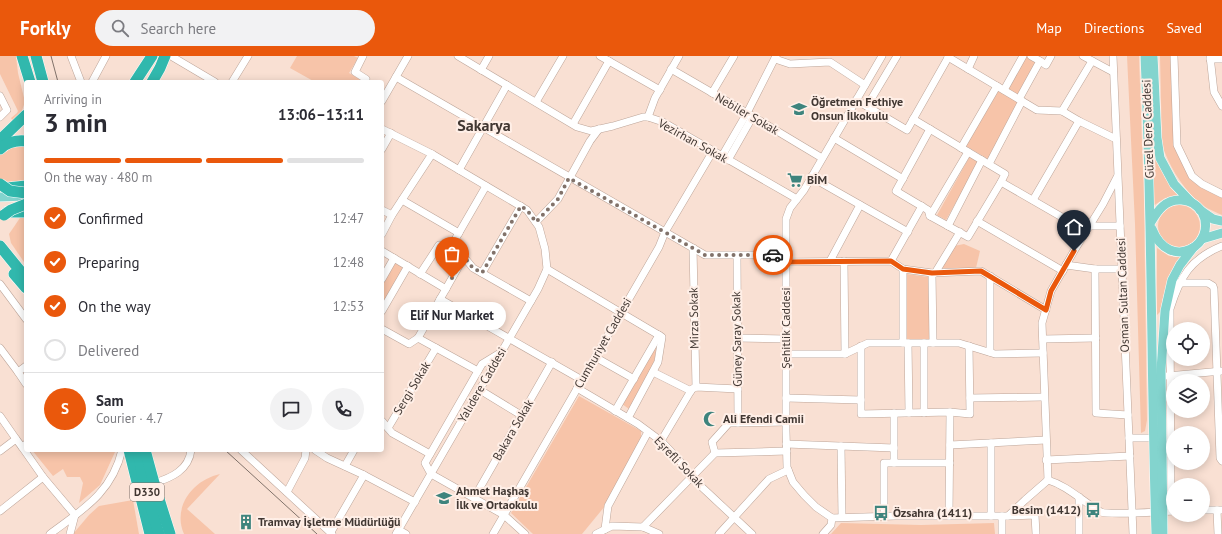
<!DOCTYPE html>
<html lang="en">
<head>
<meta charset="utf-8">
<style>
  body { margin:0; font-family:"PT Sans",sans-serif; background:#f2f2f3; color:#2b2b33; height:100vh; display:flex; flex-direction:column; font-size:15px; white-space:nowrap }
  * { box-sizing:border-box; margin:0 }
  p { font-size:13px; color:#7c7c81 }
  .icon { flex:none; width:22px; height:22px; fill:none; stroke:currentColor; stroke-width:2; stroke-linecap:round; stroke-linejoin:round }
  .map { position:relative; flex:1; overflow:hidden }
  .details { position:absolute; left:24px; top:24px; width:360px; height:372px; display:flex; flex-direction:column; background:#fff; border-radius:4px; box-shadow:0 2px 10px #0003 }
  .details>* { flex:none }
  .buttons { position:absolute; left:1166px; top:266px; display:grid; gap:8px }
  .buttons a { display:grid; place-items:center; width:44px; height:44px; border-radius:50%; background:#fff; box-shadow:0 2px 10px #0003; font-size:20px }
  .pin { position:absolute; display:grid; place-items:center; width:34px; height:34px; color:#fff; margin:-41px -17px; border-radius:50% 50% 50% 0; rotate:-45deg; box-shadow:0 0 4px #0007 }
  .pin .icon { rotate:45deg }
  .courier { position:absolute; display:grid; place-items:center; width:40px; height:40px; margin:-20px; border:3px solid #ea580c; border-radius:50%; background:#fff; color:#222; box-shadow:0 1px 5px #0007 }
  .bubble { position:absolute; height:28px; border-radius:14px; background:#fff; box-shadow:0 2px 10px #0003; font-size:13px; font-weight:800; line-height:28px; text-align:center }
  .overview em { font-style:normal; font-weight:800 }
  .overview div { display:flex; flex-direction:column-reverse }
  .overview { display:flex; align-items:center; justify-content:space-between; height:68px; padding:0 20px }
  h1 { font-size:26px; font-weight:800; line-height:30px }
  .bar { display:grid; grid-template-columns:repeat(4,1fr); gap:6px 4px; align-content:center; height:48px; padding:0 20px }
  .bar i { height:5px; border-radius:3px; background:#e1e1e2 }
  .bar .current { background:#ea580c }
  .bar p { grid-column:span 4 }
  .line { display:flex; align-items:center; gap:10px; padding:0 20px; border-top:1px solid #e1e1e2 }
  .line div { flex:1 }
  .round { display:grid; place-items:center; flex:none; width:42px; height:42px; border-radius:21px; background:#f2f2f3 }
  ol { padding:0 20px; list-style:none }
  li { display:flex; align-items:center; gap:12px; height:44px }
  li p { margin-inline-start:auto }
  li .icon { padding:4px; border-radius:50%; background:#ea580c; color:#fff; stroke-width:4 }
  li:last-child { color:#7c7c81 }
  li i { width:22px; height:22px; border:2px solid #e1e1e2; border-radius:50% }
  header { display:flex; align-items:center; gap:24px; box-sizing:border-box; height:56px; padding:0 20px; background:#ea580c; color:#fff }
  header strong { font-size:19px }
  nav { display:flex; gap:22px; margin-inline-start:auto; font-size:14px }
  .search { width:280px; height:36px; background:#f2f2f3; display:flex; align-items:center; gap:10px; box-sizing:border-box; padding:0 14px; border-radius:22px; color:#7c7c81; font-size:15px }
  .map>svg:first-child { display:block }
  .green { fill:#f7c4a9 }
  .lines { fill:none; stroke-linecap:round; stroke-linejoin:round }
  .minor-casing { stroke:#bda599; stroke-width:8 }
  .major-casing { stroke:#fff; stroke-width:10 }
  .highway-casing { stroke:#fff; stroke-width:12 }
  .minor { stroke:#fff; stroke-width:7 }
  .major { stroke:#83d4ce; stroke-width:9 }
  .highway { stroke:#31b8ad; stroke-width:11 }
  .tram { stroke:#81726a; stroke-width:1 }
  .highway-bridge-casing { stroke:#fff; stroke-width:12; stroke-linecap:butt }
  .highway-bridge { stroke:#31b8ad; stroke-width:11 }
  .done { stroke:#81726a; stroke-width:4; stroke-dasharray:0 7.2 }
  .route { stroke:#ea580c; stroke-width:5 }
  .labels { text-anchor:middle; stroke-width:4; stroke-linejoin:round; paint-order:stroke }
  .shield { fill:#ffefe7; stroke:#7a6e68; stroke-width:1 }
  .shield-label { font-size:11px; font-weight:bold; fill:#413732 }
  .poi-label { font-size:12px; font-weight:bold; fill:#413732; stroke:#ffefe7; text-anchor:start }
  .street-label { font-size:12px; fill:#413732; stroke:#ffefe7 }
  .district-label { font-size:16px; font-weight:bold; fill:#413732; stroke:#ffefe7 }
</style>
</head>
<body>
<header>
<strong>Forkly</strong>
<div class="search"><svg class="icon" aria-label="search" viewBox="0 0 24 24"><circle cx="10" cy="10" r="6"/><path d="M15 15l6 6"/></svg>Search here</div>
<nav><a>Map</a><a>Directions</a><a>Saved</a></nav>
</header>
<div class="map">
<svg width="1222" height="478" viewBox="0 0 1222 478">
  <rect width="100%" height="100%" fill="#f9e0d3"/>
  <g class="green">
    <polygon points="0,0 16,0 18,17 25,46 21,57 13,65 11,62 17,57 18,55 0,18"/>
    <polygon points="297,0 354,0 358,2 349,17 361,24 360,26 315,26 290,12"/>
    <polygon points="1026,0 1036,6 1018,39 1008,33"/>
    <polygon points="1127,0 1139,0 1144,145 1147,364 1145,375 1141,377 1135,168"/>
    <path d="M1160,0H1172L1175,90L1189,122L1222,141V159C1213,155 1201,150 1195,143C1180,128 1169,109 1162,89Z"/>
    <polygon points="999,34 1020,46 988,103 966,90"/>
    <polygon points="26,89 26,125 3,127 0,124 0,98 6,92"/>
    <polygon points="1153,96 1165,122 1180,140 1165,142 1153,150 1152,97"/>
    <polygon points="970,100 979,105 946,164 937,159"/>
    <circle cx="1179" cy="170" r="21"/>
    <polygon points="22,159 26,159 26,209 11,187 9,178"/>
    <polygon points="964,188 980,195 976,212 941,212 954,190"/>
    <path d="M1157,192L1169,200L1181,201C1172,219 1162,235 1161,255L1157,259Z"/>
    <polygon points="395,207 405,212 382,251 382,229"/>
    <polygon points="907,218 928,221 930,284 907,283"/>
    <path d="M656,289C657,312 640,333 629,353L622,348Z"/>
    <polygon points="579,340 641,375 641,383 605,450 582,478 533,478 511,457"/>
    <polygon points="32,394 114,394 115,396 100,429 79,447 83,427 80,421 67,421 63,413 53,420"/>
    <path d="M220,418L187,453L215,478H184C172,451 193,424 220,418Z"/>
    <polygon points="133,444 139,478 73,478 89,459 99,450"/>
    <polygon points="841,467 921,469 994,467 995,478 831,478"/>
  </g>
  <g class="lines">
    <defs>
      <g id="minor">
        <polyline points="71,0 81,26"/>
        <polyline points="171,0 215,26"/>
        <polyline points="363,0 355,16 366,23 364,26"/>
        <polyline points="458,0 577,71 591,75 613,70 643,61 648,61 663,66 797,143"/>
        <polyline points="600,0 660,34"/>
        <path d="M882,0L804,134L790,152L786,163V375L787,411L793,426L804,439L816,451L832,462L895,460H1008L1025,444L1048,424C1068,430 1083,446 1101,456C1107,459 1162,456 1173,455"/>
        <polyline points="1083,0 1113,16"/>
        <polyline points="1113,0 1133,478"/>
        <polyline points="1174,0 1177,89 1192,120 1202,128 1222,138"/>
        <polyline points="1210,0 1214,36 1222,50"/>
        <polyline points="948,1 1037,54 1062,55 1079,65"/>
        <polyline points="775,3 790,8 830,6 865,29"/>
        <polyline points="1210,3 1222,3"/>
        <polyline points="1040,5 1046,9 1051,0"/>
        <polyline points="671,13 747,57 822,102"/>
        <polyline points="968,13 974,0"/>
        <polyline points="481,14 489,0"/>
        <polyline points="396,21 705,199 787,199"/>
        <polyline points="92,26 106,0"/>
        <polyline points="232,26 248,0"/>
        <polyline points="1004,34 1023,0"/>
        <polyline points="712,37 734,0"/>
        <polyline points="0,40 7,54 0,61"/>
        <polyline points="1019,43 1040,5 1031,0"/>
        <polyline points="856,44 907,74 949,0"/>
        <polyline points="382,45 408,0"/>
        <polyline points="536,46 563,0"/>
        <polyline points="867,50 897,0"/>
        <polyline points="1062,55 1092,5"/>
        <polyline points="648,61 655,42 679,0"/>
        <polyline points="913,63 1005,118 1001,126 1086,175"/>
        <polyline points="573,68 609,5"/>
        <polyline points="382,73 432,98 527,154 539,171 545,193 547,213 538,233 396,478"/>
        <polyline points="930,73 896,135 928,154 930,160 968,181 1001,126"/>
        <polyline points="834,82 903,123"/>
        <polyline points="961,92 997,30"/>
        <polyline points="382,93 391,77"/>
        <polyline points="722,100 747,57 776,0"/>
        <polyline points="728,104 753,60"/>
        <polyline points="989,108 1022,45"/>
        <polyline points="459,114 507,29"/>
        <polyline points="811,121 908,176"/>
        <polyline points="402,144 459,177"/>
        <polyline points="1033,144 1079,65 1116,83"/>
        <polyline points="382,154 392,159"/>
        <polyline points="930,160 968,96"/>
        <polyline points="977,165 1063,215"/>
        <polyline points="536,166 558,143 590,85 599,73"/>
        <polyline points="948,170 982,104"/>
        <polyline points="1089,170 1120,170"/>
        <polyline points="382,178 392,159 432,98"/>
        <polyline points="693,192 696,331"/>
        <polyline points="449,194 486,130"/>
        <polyline points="382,195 446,233"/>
        <polyline points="737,199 738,367"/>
        <polyline points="830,205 860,149"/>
        <polyline points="844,205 845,298"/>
        <polyline points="891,205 922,150"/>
        <polyline points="787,206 891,205 903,213 932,217 981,215 1046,254"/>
        <polyline points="1066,209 1095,213 1096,357 1128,359"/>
        <polyline points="547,213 662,281 658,306 628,362"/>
        <polyline points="1095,213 1122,213"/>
        <polyline points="482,217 521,150"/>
        <polyline points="932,217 933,287"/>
        <polyline points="935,217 960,176"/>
        <polyline points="420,218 439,189 464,201 473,212 531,245"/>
        <polyline points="990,220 990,296"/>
        <polyline points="382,223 394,202"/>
        <polyline points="1179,227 1208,227 1213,230 1214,233 1220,402 1222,405"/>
        <polyline points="0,228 26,263"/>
        <polyline points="440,243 582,324"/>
        <polyline points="382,255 408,210"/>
        <polyline points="382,273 409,288 418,282 478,315"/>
        <polyline points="418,282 464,201"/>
        <polyline points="737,282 786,283"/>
        <polyline points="1043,283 1096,282"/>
        <polyline points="903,287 903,213"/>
        <polyline points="908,287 909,357"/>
        <polyline points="924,287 924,357"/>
        <polyline points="861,290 861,358 950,356 970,358 969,290"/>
        <polyline points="0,292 18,316"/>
        <polyline points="500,297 482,308 425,407 431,418 504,459 525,478"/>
        <polyline points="786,298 845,298 868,287 959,287 995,298 1043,297"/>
        <polyline points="595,301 634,323"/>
        <polyline points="26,310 18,316 26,328"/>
        <polyline points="653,316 691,335"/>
        <polyline points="1167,320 1222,315"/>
        <polyline points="577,332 638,368 661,385 679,404 691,421 752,478"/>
        <polyline points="480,334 521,359"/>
        <polyline points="786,342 861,344"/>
        <polyline points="970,342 1044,341"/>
        <polyline points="615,355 659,279"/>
        <polyline points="0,360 16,383"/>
        <polyline points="382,365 392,377 430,398"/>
        <polyline points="388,372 436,292"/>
        <polyline points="1129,382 1153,382"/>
        <polyline points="661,385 692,333 696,331 738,333"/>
        <polyline points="26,388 22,391 43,421 75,459"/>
        <polyline points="786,388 894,392"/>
        <polyline points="950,389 1046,384"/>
        <polyline points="841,390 842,461"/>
        <polyline points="241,394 332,478"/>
        <polyline points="315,394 327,402 364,419 415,446"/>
        <polyline points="0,395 16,383 22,391"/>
        <polyline points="715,397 712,386 729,367 786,366"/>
        <polyline points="1046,404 1130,400"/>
        <polyline points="894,407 950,407"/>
        <polyline points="345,410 354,394"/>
        <polyline points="1048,424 1042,267 1051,235 1074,195 1103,148 1117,121"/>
        <path d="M154,427C171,422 189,414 191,394"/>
        <polyline points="287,436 305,402 306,394"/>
        <polyline points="1079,441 1079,478"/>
        <polyline points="474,442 552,306"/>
        <polyline points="1203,454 1221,454"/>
        <polyline points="1217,454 1218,478"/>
        <polyline points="0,455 43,421"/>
        <path d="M1171,455L1170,253C1180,221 1190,203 1222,190"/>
        <polyline points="884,460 884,407 894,407 894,357"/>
        <polyline points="949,460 950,356"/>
        <polyline points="991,460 991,387"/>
        <polyline points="1008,460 1035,459 1036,478"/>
        <polyline points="643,471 715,397 787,395"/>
        <polyline points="605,473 608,450 648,376"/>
        <polyline points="399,474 406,478"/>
        <polyline points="331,476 364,419"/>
        <path d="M50,478C82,454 112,437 122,394"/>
        <polyline points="70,478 75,459"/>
        <polyline points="493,478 659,191 665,176 713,95"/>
        <polyline points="596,478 612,470 643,471 659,478"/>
        <polyline points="719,478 769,423 788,414"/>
        <polyline points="823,478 831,469 832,462"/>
        <polyline points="1002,478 1002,460"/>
      </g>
      <g id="major">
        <path d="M1145,0C1152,159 1151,319 1156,478"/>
        <polyline points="1153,0 1157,82 1160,102 1174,128 1191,146"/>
        <polyline points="0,141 26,140"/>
        <polyline points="1200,154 1213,163 1222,165"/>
        <path d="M1151,166C1158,154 1166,143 1181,144C1190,144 1197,149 1202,156C1219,188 1170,218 1152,173"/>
        <polyline points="1202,183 1222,177"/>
        <polyline points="1163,478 1161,314 1165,255 1172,224 1180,209 1193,192"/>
      </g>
      <g id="highway">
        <polyline points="22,0 30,26"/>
        <polyline points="36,0 43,26"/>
        <polyline points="135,26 152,0"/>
        <polyline points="152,26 160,12 165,0"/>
        <polyline points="0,84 26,59"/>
        <path d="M0,93C7,86 16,84 26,85"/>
        <polyline points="7,132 26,130"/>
        <polyline points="7,156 26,156"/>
        <polyline points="0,190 26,222"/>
        <polyline points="14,218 26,232"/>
        <polyline points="129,394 150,478"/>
        <polyline points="138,394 144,428 159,478"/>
        <polyline points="145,394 154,427 170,478"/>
      </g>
    </defs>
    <use href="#minor" class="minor-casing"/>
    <use href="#major" class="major-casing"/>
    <use href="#highway" class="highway-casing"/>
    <use href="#minor" class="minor"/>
    <use href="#major" class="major"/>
    <use href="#highway" class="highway"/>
    <g class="tram">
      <polyline points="51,0 58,26"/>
      <polyline points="225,394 317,478"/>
    </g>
    <defs>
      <g id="highway-bridge">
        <polyline points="0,128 10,135 26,137"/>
        <polyline points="4,159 11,154 26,148"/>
      </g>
    </defs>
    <use href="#highway-bridge" class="highway-bridge-casing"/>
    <use href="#highway-bridge" class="highway-bridge"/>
  </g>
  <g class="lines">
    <polyline class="done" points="452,222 464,201 473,212 482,217 521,150 527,154 536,166 558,143 569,122 705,199 773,199"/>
    <polyline class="route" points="773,199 786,199 786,206 891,205 903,213 932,217 981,215 1046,254 1051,235 1074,195"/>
  </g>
  <defs>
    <symbol id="school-bare" viewBox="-9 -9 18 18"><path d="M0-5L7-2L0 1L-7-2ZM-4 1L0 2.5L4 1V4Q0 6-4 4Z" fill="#3e847d" stroke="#ffefe7" stroke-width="2.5" paint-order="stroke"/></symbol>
    <symbol id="supermarket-bare" viewBox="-9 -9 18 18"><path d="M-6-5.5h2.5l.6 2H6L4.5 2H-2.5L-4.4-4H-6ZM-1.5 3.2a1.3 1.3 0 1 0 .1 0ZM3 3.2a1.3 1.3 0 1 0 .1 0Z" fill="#3e847d" stroke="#ffefe7" stroke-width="2.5" paint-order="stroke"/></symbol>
    <symbol id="mosque-bare" viewBox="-9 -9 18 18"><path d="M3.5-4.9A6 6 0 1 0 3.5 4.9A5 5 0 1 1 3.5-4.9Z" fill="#3e847d" stroke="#ffefe7" stroke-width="2.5" paint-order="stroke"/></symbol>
    <symbol id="bus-bare" viewBox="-9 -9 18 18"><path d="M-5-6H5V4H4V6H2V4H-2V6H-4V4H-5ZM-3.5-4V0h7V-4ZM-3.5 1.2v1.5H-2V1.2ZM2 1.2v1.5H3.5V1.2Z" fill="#3e847d" stroke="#ffefe7" stroke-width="2.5" paint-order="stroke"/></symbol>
    <symbol id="building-bare" viewBox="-9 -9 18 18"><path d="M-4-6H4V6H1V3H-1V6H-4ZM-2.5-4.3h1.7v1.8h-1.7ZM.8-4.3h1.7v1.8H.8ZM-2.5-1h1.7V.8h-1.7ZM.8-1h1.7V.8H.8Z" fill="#3e847d" stroke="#ffefe7" stroke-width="2.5" paint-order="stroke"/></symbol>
  </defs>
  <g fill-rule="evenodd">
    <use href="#school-bare" x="788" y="42" width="22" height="22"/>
    <use href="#supermarket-bare" x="784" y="113" width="22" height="22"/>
    <use href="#mosque-bare" x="700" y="352" width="22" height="22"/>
    <use href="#school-bare" x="433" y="431" width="22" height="22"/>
    <use href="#bus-bare" x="1082" y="443" width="22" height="22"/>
    <use href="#bus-bare" x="870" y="446" width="22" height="22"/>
    <use href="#building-bare" x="235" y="455" width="22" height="22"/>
  </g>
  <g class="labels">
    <rect class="shield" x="130" y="427" width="34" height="18" rx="3"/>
    <g class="shield-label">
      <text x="147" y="440">D330</text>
    </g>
    <g class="poi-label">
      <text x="811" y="50">Öğretmen Fethiye<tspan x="811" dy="14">Onsun İlkokulu</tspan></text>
      <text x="807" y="128">BİM</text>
      <text x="723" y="367">Ali Efendi Camii</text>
      <text x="456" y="439">Ahmet Haşhaş<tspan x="456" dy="14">İlk ve Ortaokulu</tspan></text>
      <text x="1081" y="458" text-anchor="end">Besim (1412)</text>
      <text x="893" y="461">Özsahra (1411)</text>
      <text x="258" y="470">Tramvay İşletme Müdürlüğü</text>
    </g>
    <g class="street-label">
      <text transform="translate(747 58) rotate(30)" y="4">Nebiler Sokak</text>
      <text transform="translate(1148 73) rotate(-92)" y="4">Güzel Dere Caddesi</text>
      <text transform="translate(693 85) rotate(29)" y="4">Vezirhan Sokak</text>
      <text transform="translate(1123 239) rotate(-92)" y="4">Osman Sultan Caddesi</text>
      <text transform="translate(694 262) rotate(-91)" y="4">Mirza Sokak</text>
      <text transform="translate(786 272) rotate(-90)" y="4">Şehitlik Caddesi</text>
      <text transform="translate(737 283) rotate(-91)" y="4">Güney Saray Sokak</text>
      <text transform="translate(603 287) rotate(-60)" y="4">Cumhuriyet Caddesi</text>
      <text transform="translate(482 329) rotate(-60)" y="4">Yalıdere Caddesi</text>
      <text transform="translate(412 332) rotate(-59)" y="4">Sergi Sokak</text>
      <text transform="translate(513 374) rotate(-60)" y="4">Bakara Sokak</text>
      <text transform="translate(679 406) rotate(46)" y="4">Eşrefli Sokak</text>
    </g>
    <g class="district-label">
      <text x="484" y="75">Sakarya</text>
    </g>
  </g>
</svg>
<div class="buttons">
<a><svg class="icon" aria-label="locate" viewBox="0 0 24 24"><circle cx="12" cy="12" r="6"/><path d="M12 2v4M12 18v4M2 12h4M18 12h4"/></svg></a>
<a><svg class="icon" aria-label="layers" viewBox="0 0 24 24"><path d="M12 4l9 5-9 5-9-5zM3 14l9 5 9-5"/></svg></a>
<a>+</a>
<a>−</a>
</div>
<div class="pin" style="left:452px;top:222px;background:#ea580c"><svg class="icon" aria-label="bag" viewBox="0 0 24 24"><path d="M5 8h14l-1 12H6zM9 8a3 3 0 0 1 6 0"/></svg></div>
<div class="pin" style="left:1074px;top:195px;background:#1f2937"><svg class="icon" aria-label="home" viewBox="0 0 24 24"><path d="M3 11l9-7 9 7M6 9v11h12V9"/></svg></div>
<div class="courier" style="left:773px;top:199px"><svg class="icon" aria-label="car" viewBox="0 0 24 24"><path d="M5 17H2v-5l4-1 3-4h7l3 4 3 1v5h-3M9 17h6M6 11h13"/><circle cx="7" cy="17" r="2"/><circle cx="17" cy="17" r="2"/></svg></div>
<div class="bubble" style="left:398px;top:246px;width:108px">Elif Nur Market</div>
<section class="details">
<div class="overview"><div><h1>3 min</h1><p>Arriving in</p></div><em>13:06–13:11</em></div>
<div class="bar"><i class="current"></i><i class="current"></i><i class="current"></i><i></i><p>On the way · 480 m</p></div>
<ol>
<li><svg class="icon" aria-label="check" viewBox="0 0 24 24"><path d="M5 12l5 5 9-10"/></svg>Confirmed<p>12:47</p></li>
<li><svg class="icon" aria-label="check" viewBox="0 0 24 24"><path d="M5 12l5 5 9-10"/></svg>Preparing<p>12:48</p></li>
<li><svg class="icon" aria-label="check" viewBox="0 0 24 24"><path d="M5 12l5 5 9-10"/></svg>On the way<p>12:53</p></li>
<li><i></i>Delivered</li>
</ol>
<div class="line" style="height:72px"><b class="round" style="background:#ea580c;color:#fff">S</b><div><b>Sam</b><p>Courier · 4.7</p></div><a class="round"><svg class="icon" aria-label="chat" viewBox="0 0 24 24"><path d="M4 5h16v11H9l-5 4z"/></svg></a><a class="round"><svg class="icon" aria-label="phone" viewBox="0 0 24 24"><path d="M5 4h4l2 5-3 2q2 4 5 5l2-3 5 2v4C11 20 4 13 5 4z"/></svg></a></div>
</section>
</div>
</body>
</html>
